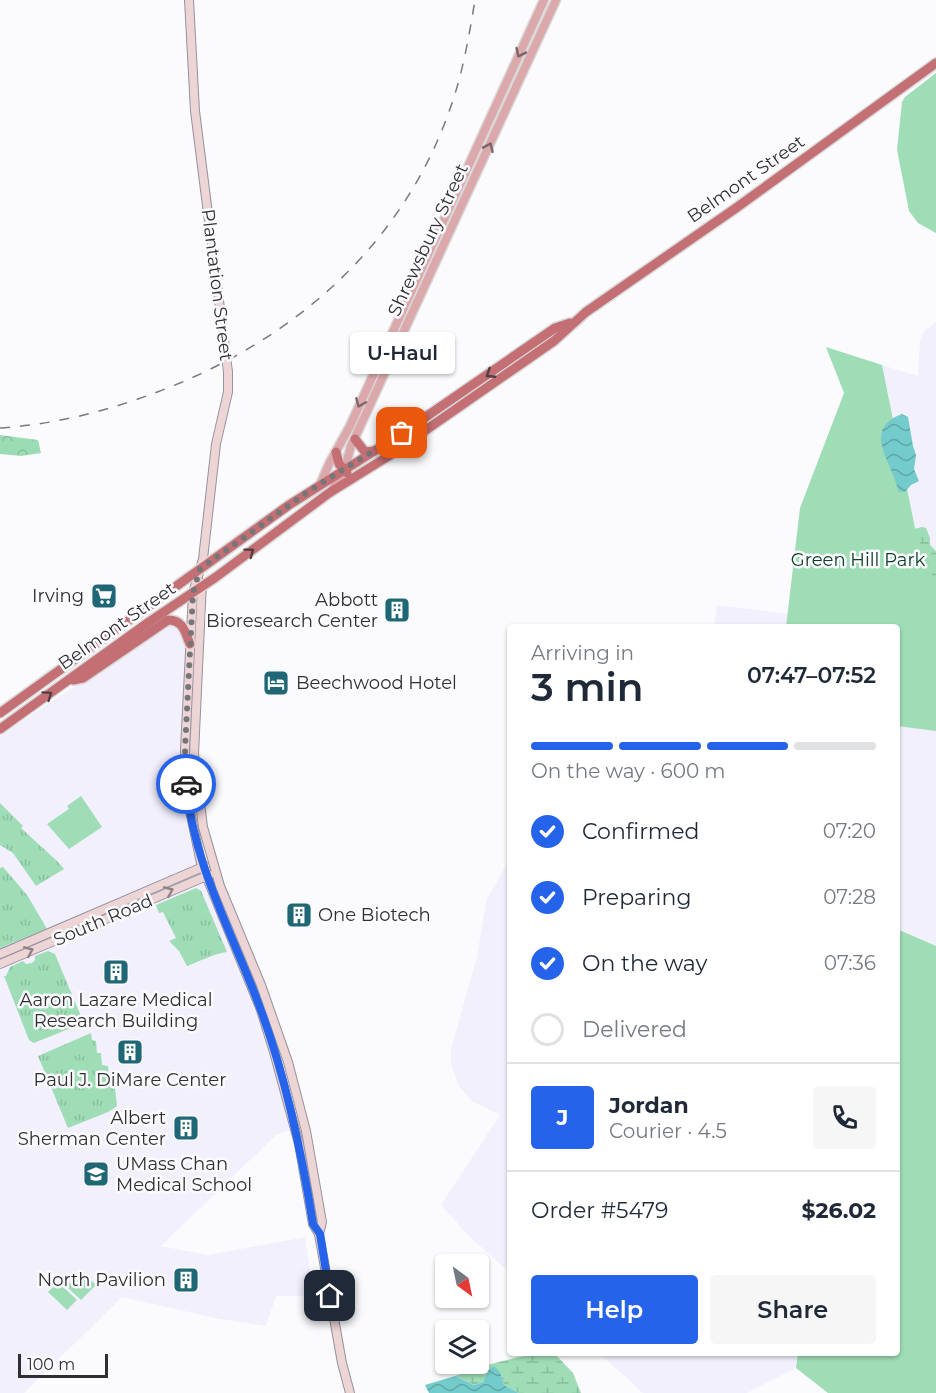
<!DOCTYPE html>
<html lang="en">
<head>
<meta charset="utf-8">
<style>
  body { margin:0; font-family:Montserrat,sans-serif; background:#f6f6f7; color:#1f2937; height:100vh; display:flex; flex-direction:column; font-size:22px; white-space:nowrap }
  * { box-sizing:border-box; margin:0 }
  p { font-size:20px; color:#747a83 }
  .icon { flex:none; width:33px; height:33px; fill:none; stroke:currentColor; stroke-width:2; stroke-linecap:round; stroke-linejoin:round }
  .map { position:relative; flex:1; overflow:hidden }
  .sheet { position:absolute; left:507px; top:624px; width:393px; height:732px; display:flex; flex-direction:column; background:#fff; border-radius:6px; box-shadow:0 2px 4px #0004 }
  .sheet>* { flex:none }
  .needle { width:39px; rotate:147deg }
  .controls { position:absolute; left:435px; top:1254px; display:grid; gap:12px }
  .controls a { display:grid; place-items:center; width:54px; height:54px; border-radius:6px; background:#fff; box-shadow:0 2px 4px #0004; font-size:30px }
  .scale { position:absolute; left:18px; bottom:15px; width:90px; box-sizing:border-box; padding-left:6px; border:3px solid #2e2e33; border-top:0; font-size:16px; line-height:21px; white-space:nowrap; color:#2e2e33; -webkit-text-stroke:4px #fbfbfe; paint-order:stroke }
  .pin { position:absolute; display:grid; place-items:center; width:51px; height:51px; color:#fff; margin:-26px; border-radius:12px; box-shadow:0 3px 9px #0006 }
  .courier { position:absolute; display:grid; place-items:center; width:60px; height:60px; margin:-30px; border:4px solid #2563eb; border-radius:50%; background:#fff; color:#222; box-shadow:0 2px 8px #0007 }
  .bubble { position:absolute; height:42px; border-radius:6px; background:#fff; box-shadow:0 2px 4px #0004; font-size:20px; font-weight:600; line-height:42px; text-align:center }
  .headline em { font-style:normal; font-weight:600 }
  .headline div { display:flex; flex-direction:column-reverse }
  .headline { display:flex; align-items:center; justify-content:space-between; height:102px; padding:0 24px }
  h1 { font-size:39px; font-weight:600; line-height:45px }
  .bar { display:grid; grid-template-columns:repeat(4,1fr); gap:9px 6px; align-content:center; height:72px; padding:0 24px }
  .bar i { height:8px; border-radius:4px; background:#e0e1e3 }
  .bar .on { background:#2563eb }
  .bar p { grid-column:span 4 }
  .line { display:flex; align-items:center; gap:15px; padding:0 24px; border-top:2px solid #e0e1e3 }
  .line div { flex:1 }
  .round { display:grid; place-items:center; flex:none; width:63px; height:63px; border-radius:6px; background:#f6f6f7 }
  ol { padding:0 24px; list-style:none }
  li { display:flex; align-items:center; gap:18px; height:66px }
  li p { margin-inline-start:auto }
  li .icon { padding:6px; border-radius:50%; background:#2563eb; color:#fff; stroke-width:4 }
  li:last-child { color:#747a83 }
  li i { width:33px; height:33px; border:3px solid #e0e1e3; border-radius:50% }
  .cta { display:flex; gap:12px; margin-top:auto; padding:12px 24px }
  .cta a { flex:1; height:69px; border-radius:6px; background:#2563eb; color:#fff; font-size:24px; font-weight:600; line-height:69px; text-align:center }
  .cta a+a { background:#f6f6f7; color:#1f2937 }
  .map>svg:first-child { display:block }
  .built { fill:#f2f0fd }
  .grass { fill:url(#grass-tufts) }
  .forest { fill:url(#forest-crowns) }
  .wetland { fill:url(#wetland-marsh) }
  .green { fill:#9eddb6 }
  .water { fill:url(#water-waves) }
  .lines { fill:none; stroke-linecap:round; stroke-linejoin:round }
  .secondary-casing { stroke:#93929f; stroke-width:10 }
  .primary-casing { stroke:#d9d9da; stroke-width:11 }
  .highway-casing { stroke:#d9d9da; stroke-width:12 }
  .secondary { stroke:#edd4d5; stroke-width:8 }
  .primary { stroke:#dba9ab; stroke-width:8 }
  .highway { stroke:#c36f73; stroke-width:9 }
  .rail { stroke:#79797e; stroke-width:1.5; stroke-dasharray:10 10; stroke-linecap:butt }
  .secondary-bridge-casing { stroke:#93929f; stroke-width:10; stroke-linecap:butt }
  .secondary-bridge { stroke:#edd4d5; stroke-width:8 }
  .oneway { stroke:#7c6569 }
  .oneway2 { stroke:#533e43 }
  .oneway3 { stroke:#8e8184 }
  .done { stroke:#76767a; stroke-width:6; stroke-dasharray:0 10.8 }
  .route { stroke:#2563eb; stroke-width:8 }
  .labels { text-anchor:middle; stroke-width:5; stroke-linejoin:round; paint-order:stroke }
  .street-label { font-size:18px; fill:#2e2e33; stroke:#fbfbfe }
  .park-label { font-size:18px; fill:#0e4027; stroke:#fbfbfe }
  .poi-label { font-size:18px; fill:#2e2e33; stroke:#fbfbfe; text-anchor:end }
</style>
</head>
<body>
<div class="map">
<svg width="936" height="1393" viewBox="0 0 936 1393">
  <defs>
    <pattern id="grass-tufts" width="24" height="20" patternUnits="userSpaceOnUse" patternTransform="scale(1.5)"><rect width="24" height="20" fill="#9eddb6"/><path d="M3 7l-1-3M5 7V3M7 7l1-3M15 17l-1-3M17 17v-4M19 17l1-3" fill="none" stroke="#88be9d"/></pattern>
    <pattern id="forest-crowns" width="20" height="18" patternUnits="userSpaceOnUse" patternTransform="scale(1.5)"><rect width="20" height="18" fill="#9cdcb5"/><path d="M2 6a3 3 0 1 1 6 0M12 15a3 3 0 1 1 6 0" fill="none" stroke="#87bd9c"/></pattern>
    <pattern id="wetland-marsh" width="20" height="14" patternUnits="userSpaceOnUse" patternTransform="scale(1.5)"><rect width="20" height="14" fill="#9eddb6"/><path d="M1 5h8M5 5V1M11 12h8M15 12V8" fill="none" stroke="#88be9d"/></pattern>
    <pattern id="water-waves" width="16" height="10" patternUnits="userSpaceOnUse" patternTransform="scale(1.5)"><rect width="16" height="10" fill="#74cbcb"/><path d="M0 5q4-4 8 0t8 0" fill="none" stroke="#60a5a5"/></pattern>
  </defs>
  <rect width="100%" height="100%" fill="#fbfbfe"/>
  <g class="built">
    <polygon points="936,322 936,586 916,533 882,365 918,376 920,341 925,330"/>
    <polygon points="717,605 791,614 789,627 714,627"/>
    <polygon points="166,625 179,627 185,640 182,780 187,824 194,856 269,1044 291,1130 276,1135 161,1246 208,1255 305,1237 314,1296 276,1296 266,1326 215,1318 122,1297 24,1393 0,1393 0,736"/>
    <polygon points="897,726 936,731 936,946 897,929"/>
    <polygon points="510,858 510,1273 468,1235 441,1205 500,1115 472,1101 459,1086 451,1064 451,1049 477,957 486,901"/>
    <polygon points="599,1353 798,1353 796,1368 747,1393 643,1393"/>
  </g>
  <g class="grass">
    <polygon points="506,93 509,95 447,231 452,210"/>
    <polygon points="0,803 23,826 21,828 57,861 64,869 36,886 13,853 0,845"/>
    <polygon points="3,867 27,895 46,927 46,929 0,948 0,868"/>
    <path d="M196,888L201,891L227,952C216,953 198,962 187,966L179,951L169,941L176,938L163,912L159,913L156,905Z"/>
    <polygon points="48,951 55,954 83,1021 81,1024 34,1043 29,1040 4,976 6,976 10,967 23,961 26,964 32,963 35,960 35,956"/>
    <polygon points="91,1033 92,1040 96,1041 97,1053 101,1053 102,1065 108,1066 109,1080 114,1080 117,1106 108,1112 68,1128 38,1056"/>
  </g>
  <polygon class="forest" points="0,435 38,440 41,453 21,456 0,454"/>
  <g class="wetland">
    <polygon points="922,527 926,528 930,538 930,545 936,551 936,596 914,529"/>
    <polygon points="536,1353 554,1353 573,1373 581,1393 519,1393 504,1385 500,1372 488,1371 483,1382 474,1385 455,1376 491,1364"/>
  </g>
  <g class="green">
    <polygon points="936,73 936,233 918,223 909,211 897,150 902,102 905,97"/>
    <polygon points="826,347 882,365 916,533 936,586 936,731 897,726 897,627 786,627 800,508 844,393"/>
    <polygon points="81,796 102,827 69,849 47,824 69,809 67,806"/>
    <polygon points="897,929 936,946 936,1393 828,1393 796,1368 798,1353 897,1353"/>
    <polygon points="82,1271 96,1285 81,1300 66,1286"/>
    <polygon points="58,1282 77,1300 67,1310 48,1292"/>
  </g>
  <g class="water">
    <path d="M902,414L908,417L913,446L916,455L914,469L919,481L911,485L905,492H899L898,489C892,462 861,429 902,414Z"/>
    <polygon points="494,1366 500,1372 504,1385 519,1393 429,1393 425,1385 455,1376 474,1385 483,1382 488,1371"/>
  </g>
  <g class="lines">
    <defs>
      <g id="secondary">
        <polyline points="189,0 195,111 224,340"/>
        <polyline points="228,372 228,392 216,444 203,559 193,593 185,749 187,797 201,863 261,1010 274,1052 299,1144 313,1224 319,1234"/>
        <polyline points="202,583 194,754 203,827 220,886 261,985 288,1062 306,1131 322,1222 319,1234 342,1363 350,1393"/>
        <polyline points="0,954 205,866"/>
        <polyline points="0,964 209,875"/>
      </g>
      <g id="primary">
        <polyline points="321,483 329,464 350,426 544,0"/>
        <polyline points="330,493 344,471 351,446 556,0"/>
      </g>
      <g id="highway">
        <polyline points="355,439 365,452 374,451"/>
        <polyline points="336,452 339,464 347,473"/>
        <path d="M73,680L83,678L168,620C184,620 185,633 190,644"/>
        <polyline points="0,713 289,505 398,436 555,328 570,323"/>
        <polyline points="0,729 149,622 216,577 329,493 387,457 554,341 586,312 736,208 936,63"/>
      </g>
    </defs>
    <use href="#secondary" class="secondary-casing"/>
    <use href="#primary" class="primary-casing"/>
    <use href="#highway" class="highway-casing"/>
    <use href="#secondary" class="secondary"/>
    <use href="#primary" class="primary"/>
    <use href="#highway" class="highway"/>
    <path class="rail" d="M0,428C63,424 122,407 180,383C305,330 406,238 451,106C463,72 469,36 475,0"/>
    <defs>
      <polyline id="secondary-bridge" points="224,340 228,372"/>
    </defs>
    <use href="#secondary-bridge" class="secondary-bridge-casing"/>
    <use href="#secondary-bridge" class="secondary-bridge"/>
  </g>
  <defs><path id="oneway-chevron" d="M-2-3.5L2.5 0L-2 3.5" fill="none" stroke-width="1.6" stroke-linecap="round" stroke-linejoin="round" transform="scale(1.5)"/></defs>
  <g class="oneway">
    <use href="#oneway-chevron" transform="translate(520 53) rotate(116)"/>
    <use href="#oneway-chevron" transform="translate(489 147) rotate(-66)"/>
    <use href="#oneway-chevron" transform="translate(360 403) rotate(113)"/>
  </g>
  <g class="oneway2">
    <use href="#oneway-chevron" transform="translate(490 374) rotate(147)"/>
    <use href="#oneway-chevron" transform="translate(250 552) rotate(-37)"/>
    <use href="#oneway-chevron" transform="translate(48 695) rotate(-35)"/>
  </g>
  <g class="oneway3">
    <use href="#oneway-chevron" transform="translate(169 891) rotate(-23)"/>
    <use href="#oneway-chevron" transform="translate(29 951) rotate(-23)"/>
  </g>
  <g class="lines">
    <polyline class="done" points="186,784 185,749 193,593 200,569 309,491 402,433"/>
    <path class="route" d="M186,784C194,869 235,937 263,1016C287,1083 302,1155 313,1224L320,1234L330,1296"/>
  </g>
  <defs>
    <symbol id="supermarket-square" viewBox="-11 -11 22 22"><rect x="-9" y="-9" width="18" height="18" rx="4" fill="#206775" stroke="#fbfbfe"/><path d="M-6-5.5h2.5l.6 2H6L4.5 2H-2.5L-4.4-4H-6ZM-1.5 3.2a1.3 1.3 0 1 0 .1 0ZM3 3.2a1.3 1.3 0 1 0 .1 0Z" fill="#fff"/></symbol>
    <symbol id="building-square" viewBox="-11 -11 22 22"><rect x="-9" y="-9" width="18" height="18" rx="4" fill="#206775" stroke="#fbfbfe"/><path d="M-4-6H4V6H1V3H-1V6H-4ZM-2.5-4.3h1.7v1.8h-1.7ZM.8-4.3h1.7v1.8H.8ZM-2.5-1h1.7V.8h-1.7ZM.8-1h1.7V.8H.8Z" fill="#fff"/></symbol>
    <symbol id="hotel-square" viewBox="-11 -11 22 22"><rect x="-9" y="-9" width="18" height="18" rx="4" fill="#206775" stroke="#fbfbfe"/><path d="M-6-4.5h1.5V1H6V5H4.5V3h-9V5H-6ZM-4 0a1.8 1.8 0 1 1 3.6 0ZM.5 0V-2.5h3Q6-2.5 6 0Z" fill="#fff"/></symbol>
    <symbol id="university-square" viewBox="-11 -11 22 22"><rect x="-9" y="-9" width="18" height="18" rx="4" fill="#206775" stroke="#fbfbfe"/><path d="M0-5L7-2L0 1L-7-2ZM-4 1L0 2.5L4 1V4Q0 6-4 4Z" fill="#fff"/></symbol>
  </defs>
  <g fill-rule="evenodd">
    <use href="#supermarket-square" x="89" y="581" width="30" height="30"/>
    <use href="#building-square" x="382" y="595" width="30" height="30"/>
    <use href="#hotel-square" x="261" y="668" width="30" height="30"/>
    <use href="#building-square" x="284" y="900" width="30" height="30"/>
    <use href="#building-square" x="101" y="957" width="30" height="30"/>
    <use href="#building-square" x="115" y="1037" width="30" height="30"/>
    <use href="#building-square" x="171" y="1113" width="30" height="30"/>
    <use href="#university-square" x="81" y="1159" width="30" height="30"/>
    <use href="#building-square" x="171" y="1265" width="30" height="30"/>
  </g>
  <g class="labels">
    <g class="street-label">
      <text transform="translate(746 179) rotate(-35)" y="6">Belmont Street</text>
      <text transform="translate(428 240) rotate(-65)" y="6">Shrewsbury Street</text>
      <text transform="translate(217 285) rotate(83)" y="6">Plantation Street</text>
      <text transform="translate(117 626) rotate(-35)" y="6">Belmont Street</text>
      <text transform="translate(103 920) rotate(-23)" y="6">South Road</text>
    </g>
    <g class="park-label">
      <text x="858" y="566">Green Hill Park</text>
    </g>
    <g class="poi-label">
      <text x="84" y="602">Irving</text>
      <text x="378" y="606">Abbott<tspan x="378" dy="21">Bioresearch Center</tspan></text>
      <text x="296" y="689" text-anchor="start">Beechwood Hotel</text>
      <text x="318" y="921" text-anchor="start">One Biotech</text>
      <text x="116" y="1006" text-anchor="middle">Aaron Lazare Medical<tspan x="116" dy="21">Research Building</tspan></text>
      <text x="130" y="1086" text-anchor="middle">Paul J. DiMare Center</text>
      <text x="166" y="1124">Albert<tspan x="166" dy="21">Sherman Center</tspan></text>
      <text x="116" y="1170" text-anchor="start">UMass Chan<tspan x="116" dy="21">Medical School</tspan></text>
      <text x="166" y="1286">North Pavilion</text>
    </g>
  </g>
</svg>
<div class="controls">
<a><svg class="needle" viewBox="-14 -14 28 28"><path d="M0-13l5 13h-10z" fill="#e53935"/><path d="M0 13l5-13h-10z" fill="#747a83"/></svg></a>
<a><svg class="icon" aria-label="layers" viewBox="0 0 24 24"><path d="M12 4l9 5-9 5-9-5zM3 14l9 5 9-5"/></svg></a>
</div>
<div class="scale">100 m</div>
<div class="pin" style="left:402px;top:433px;background:#ea580c"><svg class="icon" aria-label="bag" viewBox="0 0 24 24"><path d="M5 8h14l-1 12H6zM9 8a3 3 0 0 1 6 0"/></svg></div>
<div class="pin" style="left:330px;top:1296px;background:#1f2937"><svg class="icon" aria-label="home" viewBox="0 0 24 24"><path d="M3 11l9-7 9 7M6 9v11h12V9"/></svg></div>
<div class="courier" style="left:186px;top:784px"><svg class="icon" aria-label="car" viewBox="0 0 24 24"><path d="M5 17H2v-5l4-1 3-4h7l3 4 3 1v5h-3M9 17h6M6 11h13"/><circle cx="7" cy="17" r="2"/><circle cx="17" cy="17" r="2"/></svg></div>
<div class="bubble" style="left:350px;top:332px;width:105px">U-Haul</div>
<section class="sheet">
<div class="headline"><div><h1>3 min</h1><p>Arriving in</p></div><em>07:47–07:52</em></div>
<div class="bar"><i class="on"></i><i class="on"></i><i class="on"></i><i></i><p>On the way · 600 m</p></div>
<ol>
<li><svg class="icon" aria-label="check" viewBox="0 0 24 24"><path d="M5 12l5 5 9-10"/></svg>Confirmed<p>07:20</p></li>
<li><svg class="icon" aria-label="check" viewBox="0 0 24 24"><path d="M5 12l5 5 9-10"/></svg>Preparing<p>07:28</p></li>
<li><svg class="icon" aria-label="check" viewBox="0 0 24 24"><path d="M5 12l5 5 9-10"/></svg>On the way<p>07:36</p></li>
<li><i></i>Delivered</li>
</ol>
<div class="line" style="height:108px"><b class="round" style="background:#2563eb;color:#fff">J</b><div><b>Jordan</b><p>Courier · 4.5</p></div><a class="round"><svg class="icon" aria-label="phone" viewBox="0 0 24 24"><path d="M5 4h4l2 5-3 2q2 4 5 5l2-3 5 2v4C11 20 4 13 5 4z"/></svg></a></div>
<div class="line" style="height:78px"><div>Order #5479</div><b>$26.02</b></div>
<div class="cta"><a>Help</a><a>Share</a></div>
</section>
</div>
</body>
</html>
